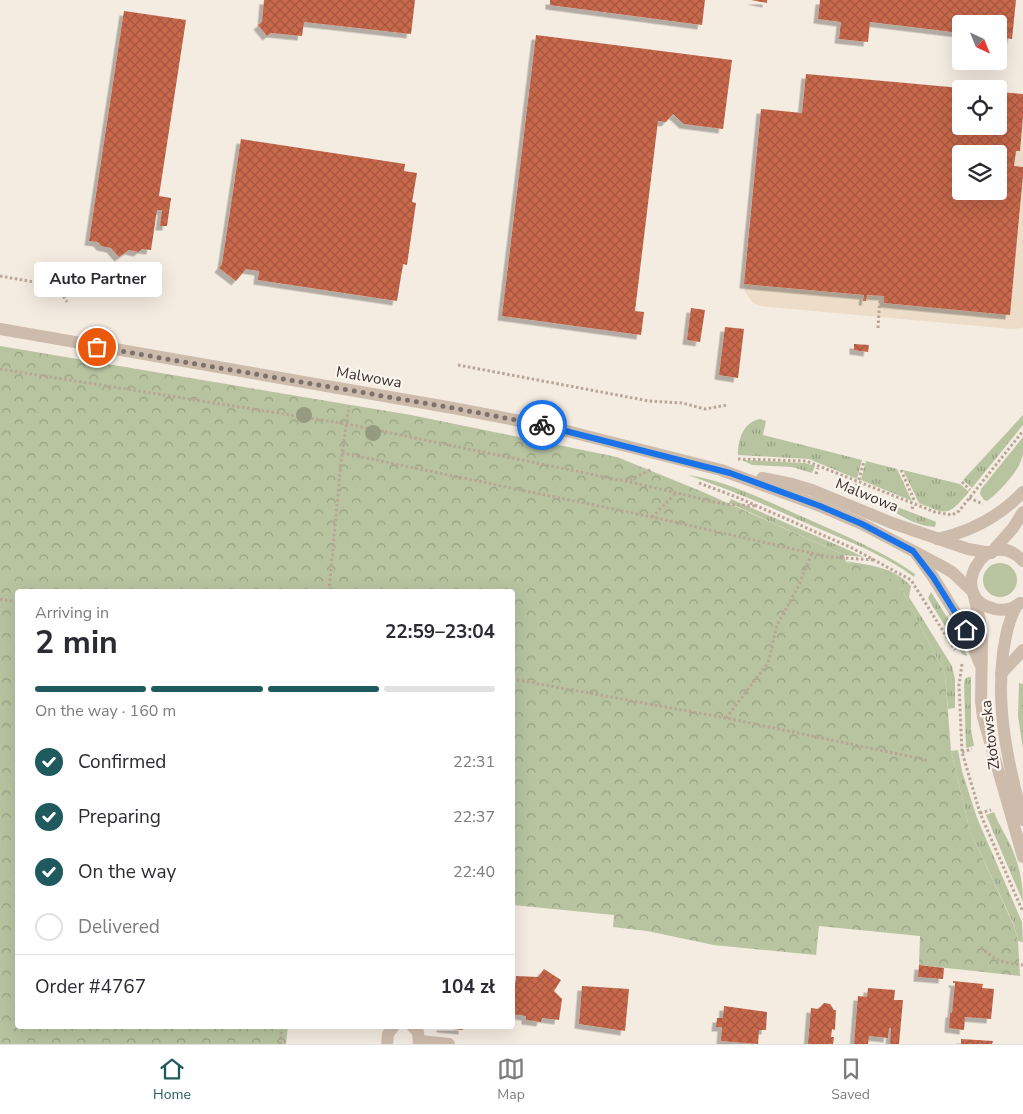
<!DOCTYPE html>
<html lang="en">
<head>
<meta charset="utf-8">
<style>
  body { margin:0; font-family:"Nunito Sans",sans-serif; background:#f2f2f3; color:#2b2b33; height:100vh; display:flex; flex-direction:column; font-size:19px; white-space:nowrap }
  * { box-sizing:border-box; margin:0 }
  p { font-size:16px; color:#7c7c81 }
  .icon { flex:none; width:28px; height:28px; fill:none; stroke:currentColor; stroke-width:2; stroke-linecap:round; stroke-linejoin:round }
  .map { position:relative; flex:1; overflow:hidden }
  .details { position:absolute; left:15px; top:589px; width:500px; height:440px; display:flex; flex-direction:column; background:#fff; border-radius:5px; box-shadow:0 5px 20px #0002 }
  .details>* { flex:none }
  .needle { width:32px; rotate:137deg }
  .controls { position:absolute; left:952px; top:15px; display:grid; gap:10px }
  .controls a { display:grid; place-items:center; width:55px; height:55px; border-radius:5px; background:#fff; box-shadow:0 5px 20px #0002; font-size:25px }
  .pin { position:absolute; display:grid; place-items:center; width:42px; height:42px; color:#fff; margin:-21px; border:2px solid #fff; border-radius:50%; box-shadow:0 1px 5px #0007 }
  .courier { position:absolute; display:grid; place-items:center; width:50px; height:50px; margin:-25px; border:4px solid #1a73e8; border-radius:50%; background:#fff; color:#222; box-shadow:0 1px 6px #0007 }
  .bubble { position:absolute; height:35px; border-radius:5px; background:#fff; box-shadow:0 5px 20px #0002; font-size:16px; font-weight:700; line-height:35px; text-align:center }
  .summary em { font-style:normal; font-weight:700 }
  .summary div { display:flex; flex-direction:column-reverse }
  .summary { display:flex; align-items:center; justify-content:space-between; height:85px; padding:0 20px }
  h1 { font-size:32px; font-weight:700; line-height:38px }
  .bar { display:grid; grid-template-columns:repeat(4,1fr); gap:8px 5px; align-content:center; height:60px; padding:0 20px }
  .bar i { height:6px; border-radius:4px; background:#e1e1e2 }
  .bar .selected { background:#1f5a5e }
  .bar p { grid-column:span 4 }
  .line { display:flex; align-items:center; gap:12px; padding:0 20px; border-top:1px solid #e1e1e2 }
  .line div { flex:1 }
  ol { padding:0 20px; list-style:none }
  li { display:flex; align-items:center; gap:15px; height:55px }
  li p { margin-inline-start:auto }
  li .icon { padding:5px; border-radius:50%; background:#1f5a5e; color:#fff; stroke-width:4 }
  li:last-child { color:#7c7c81 }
  li i { width:28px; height:28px; border:2px solid #e1e1e2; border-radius:50% }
  .dock { display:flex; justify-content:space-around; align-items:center; height:70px; border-top:1px solid #e1e1e2; background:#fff; font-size:14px; color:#7c7c81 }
  .dock a { display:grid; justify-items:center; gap:2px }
  .dock .selected { color:#1f5a5e }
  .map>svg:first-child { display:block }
  .grass { fill:url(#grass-tufts) }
  .forest { fill:url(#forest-crowns) }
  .green { fill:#b8c4a0 }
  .plaza { fill:#ecdcc8 }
  .building { fill:url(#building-cross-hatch); fill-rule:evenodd; filter:url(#shadow) }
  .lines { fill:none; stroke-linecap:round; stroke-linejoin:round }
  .path { stroke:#b9a596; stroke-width:3; stroke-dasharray:2.5 2.5; stroke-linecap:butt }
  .minor { stroke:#cdbbac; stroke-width:12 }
  .tertiary { stroke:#cdbbac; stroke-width:12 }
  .tree { fill:#969b7f }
  .done { stroke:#7c716b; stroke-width:5; stroke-dasharray:0 9 }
  .route { stroke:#1a73e8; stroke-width:6 }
  .labels { text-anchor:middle; stroke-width:4.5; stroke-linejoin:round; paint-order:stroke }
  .street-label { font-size:15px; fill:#3b302b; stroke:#fbf5ee }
</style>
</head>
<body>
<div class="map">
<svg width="1023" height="1044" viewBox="0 0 1023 1044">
  <defs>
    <pattern id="grass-tufts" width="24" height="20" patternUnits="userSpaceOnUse" patternTransform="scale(1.25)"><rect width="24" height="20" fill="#b8c4a0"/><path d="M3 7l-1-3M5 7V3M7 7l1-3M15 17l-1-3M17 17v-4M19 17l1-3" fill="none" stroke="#97a083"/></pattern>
    <pattern id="forest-crowns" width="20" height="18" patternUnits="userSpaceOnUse" patternTransform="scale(1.25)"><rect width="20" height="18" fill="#b8c4a0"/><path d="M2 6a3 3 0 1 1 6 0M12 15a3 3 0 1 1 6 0" fill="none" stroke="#97a083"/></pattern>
    <pattern id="building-cross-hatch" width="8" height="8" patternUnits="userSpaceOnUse" patternTransform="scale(1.25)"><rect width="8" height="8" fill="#c8694b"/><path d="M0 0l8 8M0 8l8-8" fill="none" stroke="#a4573f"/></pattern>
    <filter id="shadow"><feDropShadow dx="-4.5" dy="4.5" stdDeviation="0" flood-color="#0004"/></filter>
  </defs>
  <rect width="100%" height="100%" fill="#f4ebe1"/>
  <g class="grass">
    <polygon points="1023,415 1023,425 972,488 963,480"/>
    <path d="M760,419L766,421L763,435L862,460L857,479L809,459L738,455C738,440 743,422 760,419Z"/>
    <polygon points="742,460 805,463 815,466 812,473 792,467 752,465"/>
    <polygon points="866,461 897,469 912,501 861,480"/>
    <path d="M903,470L960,484L969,492C947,517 948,515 919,503Z"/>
    <path d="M688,475C728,481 766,501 803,517C841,534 881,550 915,574L914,577C885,555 848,541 815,527C773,508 731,490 688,475Z"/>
    <path d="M871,497L934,521L936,522L935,527C911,526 892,509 871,498Z"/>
    <polygon points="731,499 851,551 863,557 844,555 729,503"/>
    <path d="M846,561C869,565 894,567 911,586L909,597L952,666L955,679V708L948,709L945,674L901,588Z"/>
    <polygon points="931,592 956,631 967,656 962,654 929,600 928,598"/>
    <polygon points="968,677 971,677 971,729 974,746 966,748 964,685 965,679"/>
    <polygon points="1019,683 1023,684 1023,749 1018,716"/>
    <polygon points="958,750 962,771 977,818 1022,922 1023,942 1018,941 1014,925 970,831 951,751"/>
    <path d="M994,812C999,826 1008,838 1013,851C1020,868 1023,884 1023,902L986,815Z"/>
  </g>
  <path class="forest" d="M0,346L411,415L617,457L703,492L844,555L846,562C865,568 887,572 901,588L945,674L951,751L970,831L1014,926L1018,941L1020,976L919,965L920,936L819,926L816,955L714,945L647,931L613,927L614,915L513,905L512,591H18V1026H288L286,1044H0Z"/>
  <g class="green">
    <path d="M1023,437C1023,442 1023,449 1023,454C1020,471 1000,491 987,501L984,500L980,494L981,489Z"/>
    <circle cx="1000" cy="580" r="17"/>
  </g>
  <g class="plaza">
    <polygon points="1023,116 1023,167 1014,166 1016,151 1020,151"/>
    <polygon points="1023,175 1023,327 1022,328 1012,329 760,306 753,303 745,292 744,284 864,295 863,300 867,295 884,296 884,303 1010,314"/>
  </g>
  <g class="building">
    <polygon points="264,0 415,0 411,34 304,22 302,36 271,33 267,36 258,25 262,22"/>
    <polygon points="550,0 705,0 702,25 550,5"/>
    <polygon points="751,0 767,0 767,3"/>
    <polygon points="820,0 1016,0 1012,39 999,37 999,24 961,24 961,33 870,22 868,42 839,39 841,22 818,19"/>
    <polygon points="124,11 186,20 159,196 171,198 167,226 160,226 162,210 157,210 151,250 142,249 138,252 129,250 119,257 111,248 101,246 98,242 89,241"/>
    <polygon points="536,35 732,60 723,129 684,124 673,114 666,122 658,121 635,311 644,312 641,335 502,316"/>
    <path d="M806,74L961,88V126H999V92L1023,94V116L1020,151H1016L1014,166L1023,167V175L1010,315L884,303V296L867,295L866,301H863L864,295L744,284L761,109L802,113ZM961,154H999V191H961Z"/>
    <polygon points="241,139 405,164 404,171 417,173 412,202 416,203 407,265 403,264 397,301 258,280 259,271 246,269 236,281 219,268 222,264"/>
    <polygon points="691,308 705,310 700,342 687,340"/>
    <polygon points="725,327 744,329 738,378 719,375"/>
    <polygon points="854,344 869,345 868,352 854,350"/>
    <polygon points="919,965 944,968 943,979 918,977"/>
    <polygon points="544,969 561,980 554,991 562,999 559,1020 542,1018 541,1022 526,1020 526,1016 512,1014 516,976 538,977"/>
    <polygon points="953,981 983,984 982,988 994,989 991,1019 965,1017 964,1030 949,1028 950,1013 952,1013 955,983 953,983"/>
    <polygon points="582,986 629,989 625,1031 579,1024"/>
    <polygon points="868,988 895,990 894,1000 903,1000 899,1044 890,1044 891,1028 889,1028 888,1038 869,1036 868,1044 854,1044 858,996 867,997"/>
    <polygon points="824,1003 830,1004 834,1010 836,1010 835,1030 832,1029 831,1037 834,1037 833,1044 808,1044 811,1008 818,1009"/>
    <polygon points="724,1006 767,1012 766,1030 759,1030 758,1044 721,1041 722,1027 716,1027 717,1018 723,1018"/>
    <polygon points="441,1026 463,1026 463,1030 441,1028"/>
    <polygon points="961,1039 993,1041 992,1044 961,1044"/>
  </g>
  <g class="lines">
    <g class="path">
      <polyline points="0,276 57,286 67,302"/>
      <polyline points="878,328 880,296"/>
      <polyline points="458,365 649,401 682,403 705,409 727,405"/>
      <polyline points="0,369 347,424 619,480 632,479 652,469"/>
      <polyline points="342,453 652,517 829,557 875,560"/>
      <polyline points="738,459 806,461 935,512 952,515 959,511 1023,431"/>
      <polyline points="901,470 915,502"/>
      <polyline points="816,474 818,468"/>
      <polyline points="859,480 864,461"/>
      <polyline points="625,481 724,504 755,506"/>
      <polyline points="962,482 970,490"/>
      <polyline points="699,483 739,498 852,548 911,580 955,650"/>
      <polyline points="854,490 857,484"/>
      <polyline points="969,498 983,504"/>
      <polyline points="912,509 913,506"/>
      <polyline points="652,517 676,493"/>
      <polyline points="329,591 341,462 349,406"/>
      <polyline points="0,599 18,602"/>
      <polyline points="962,664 959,685 962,752 980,813 1023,912"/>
      <polyline points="512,679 726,718 927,760"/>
      <polyline points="726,718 768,663 777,625 798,587 812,553"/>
      <polyline points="962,752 972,749"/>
      <polyline points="980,813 991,810"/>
      <path d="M981,947C995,961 1004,963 1023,965"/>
      <polyline points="280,1044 282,1026"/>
    </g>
    <g class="minor">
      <polyline points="412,1026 418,1032 419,1044"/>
      <polyline points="420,1041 449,1044"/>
      <polyline points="387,1044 388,1034 394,1026"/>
    </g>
    <g class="tertiary">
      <polyline points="0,329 453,408 547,426 721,470 820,506 862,524 938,564 952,572 973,592 980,621 982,642 981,701 983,717 1023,857"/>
      <polyline points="762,478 792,484 812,490 892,523 968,549 991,553"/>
      <path d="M937,539C970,532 1000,516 1023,492"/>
      <polyline points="915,552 933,577 966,630 980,664"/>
      <polyline points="991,553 1013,528 1023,512"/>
      <path d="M1020,603C1013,609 1004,611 995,609C944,599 986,521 1023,561"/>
      <path d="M1017,605C1008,621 1006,635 1003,653C996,710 1008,764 1023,820"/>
      <polyline points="1001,674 1023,650"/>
    </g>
  </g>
  <g class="tree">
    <circle cx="304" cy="415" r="8"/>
    <circle cx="373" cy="433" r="8"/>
  </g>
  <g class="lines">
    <polyline class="done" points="97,347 453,408 542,425"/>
    <polyline class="route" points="542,425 730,473 820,506 862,524 913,551 933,577 966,630"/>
  </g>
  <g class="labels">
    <g class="street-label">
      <text transform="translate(369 377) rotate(10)" y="5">Malwowa</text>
      <text transform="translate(867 495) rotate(22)" y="5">Malwowa</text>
      <text transform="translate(990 735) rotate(-97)" y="5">Złotowska</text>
    </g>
  </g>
</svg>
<div class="controls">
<a><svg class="needle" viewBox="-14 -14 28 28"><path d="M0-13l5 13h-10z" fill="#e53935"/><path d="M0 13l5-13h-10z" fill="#7c7c81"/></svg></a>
<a><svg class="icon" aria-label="locate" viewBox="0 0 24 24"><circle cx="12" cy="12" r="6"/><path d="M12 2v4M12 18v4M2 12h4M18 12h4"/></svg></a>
<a><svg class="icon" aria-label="layers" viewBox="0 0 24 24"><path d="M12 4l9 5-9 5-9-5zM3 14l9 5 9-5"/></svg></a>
</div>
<div class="pin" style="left:97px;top:347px;background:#ea580c"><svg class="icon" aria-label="bag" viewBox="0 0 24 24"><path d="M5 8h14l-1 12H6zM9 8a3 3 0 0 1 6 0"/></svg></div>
<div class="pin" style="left:966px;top:630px;background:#1f2937"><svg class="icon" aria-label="home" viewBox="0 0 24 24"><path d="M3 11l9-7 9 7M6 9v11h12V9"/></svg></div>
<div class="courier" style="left:542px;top:425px"><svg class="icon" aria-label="bike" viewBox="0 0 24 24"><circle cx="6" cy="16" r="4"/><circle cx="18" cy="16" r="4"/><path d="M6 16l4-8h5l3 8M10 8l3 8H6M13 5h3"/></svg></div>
<div class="bubble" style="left:34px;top:262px;width:128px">Auto Partner</div>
<section class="details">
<div class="summary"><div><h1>2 min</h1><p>Arriving in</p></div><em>22:59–23:04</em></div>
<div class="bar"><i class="selected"></i><i class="selected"></i><i class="selected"></i><i></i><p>On the way · 160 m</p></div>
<ol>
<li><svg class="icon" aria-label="check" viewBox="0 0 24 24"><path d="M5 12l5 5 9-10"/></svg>Confirmed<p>22:31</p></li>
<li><svg class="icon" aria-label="check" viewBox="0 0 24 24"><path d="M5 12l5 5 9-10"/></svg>Preparing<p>22:37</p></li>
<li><svg class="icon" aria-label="check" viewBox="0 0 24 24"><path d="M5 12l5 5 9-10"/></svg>On the way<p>22:40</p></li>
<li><i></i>Delivered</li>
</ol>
<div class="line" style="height:65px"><div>Order #4767</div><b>104 zł</b></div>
</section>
</div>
<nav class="dock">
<a class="selected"><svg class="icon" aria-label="home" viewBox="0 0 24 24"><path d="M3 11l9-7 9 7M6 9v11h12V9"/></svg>Home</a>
<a><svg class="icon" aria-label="map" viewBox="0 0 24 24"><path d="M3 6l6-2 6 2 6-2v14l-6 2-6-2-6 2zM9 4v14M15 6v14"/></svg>Map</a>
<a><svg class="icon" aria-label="saved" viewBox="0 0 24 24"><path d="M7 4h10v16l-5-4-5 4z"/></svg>Saved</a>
</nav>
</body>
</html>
